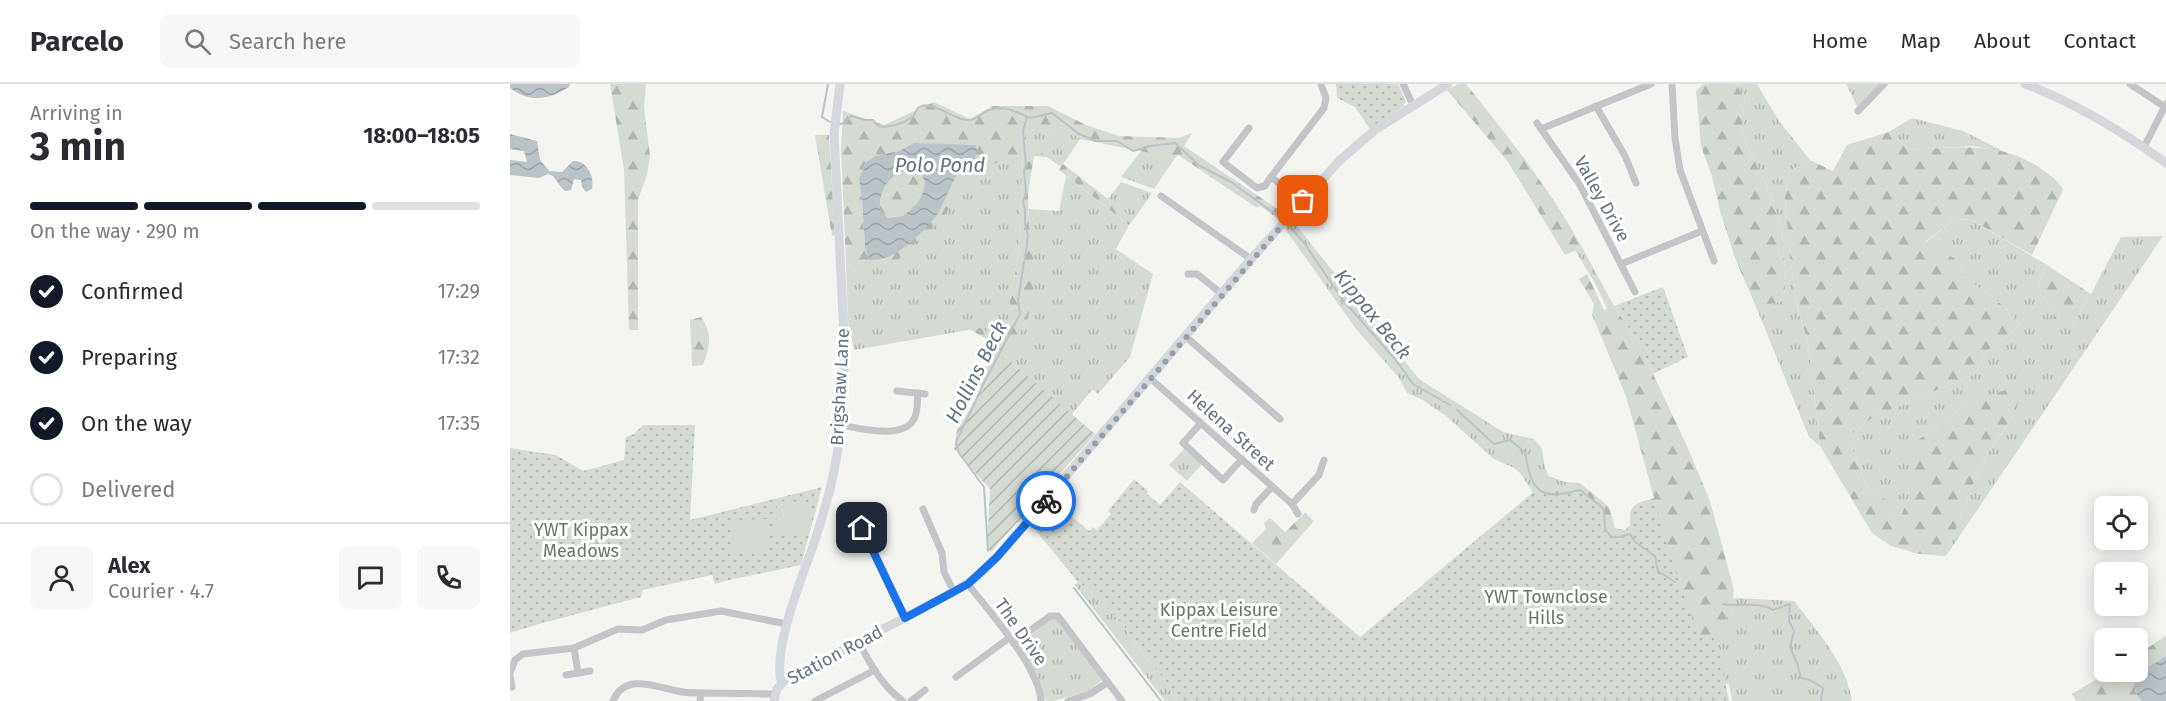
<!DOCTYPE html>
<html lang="en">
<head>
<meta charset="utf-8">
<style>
  body { margin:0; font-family:"Fira Sans",sans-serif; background:#f7f7f7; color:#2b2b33; height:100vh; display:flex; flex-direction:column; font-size:22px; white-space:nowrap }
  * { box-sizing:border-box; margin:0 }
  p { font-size:20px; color:#7c7c81 }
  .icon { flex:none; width:33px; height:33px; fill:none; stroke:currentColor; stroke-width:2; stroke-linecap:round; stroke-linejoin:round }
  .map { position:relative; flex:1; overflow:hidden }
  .drawer { display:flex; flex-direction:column; background:#fff; width:510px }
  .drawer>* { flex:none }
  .tools { position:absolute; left:1584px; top:412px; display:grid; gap:12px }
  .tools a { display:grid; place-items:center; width:54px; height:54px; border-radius:9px; background:#fff; box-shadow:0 3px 15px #0003; font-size:30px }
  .pin { position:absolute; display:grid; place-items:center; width:51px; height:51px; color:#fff; margin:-26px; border-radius:12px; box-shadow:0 3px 9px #0006 }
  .courier { position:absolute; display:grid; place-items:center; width:60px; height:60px; margin:-30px; border:4px solid #1a73e8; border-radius:50%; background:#fff; color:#222; box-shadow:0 2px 8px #0007 }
  .summary em { font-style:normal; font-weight:700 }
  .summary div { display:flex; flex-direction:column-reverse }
  .summary { display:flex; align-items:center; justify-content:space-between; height:102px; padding:0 30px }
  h1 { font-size:39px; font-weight:700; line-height:45px }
  .bar { display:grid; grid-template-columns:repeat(4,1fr); gap:9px 6px; align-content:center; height:72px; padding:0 30px }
  .bar i { height:8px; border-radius:4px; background:#e1e1e2 }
  .bar .active { background:#111827 }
  .bar p { grid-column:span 4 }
  .line { display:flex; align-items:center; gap:15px; padding:0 30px; border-top:2px solid #e1e1e2 }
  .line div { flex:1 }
  .round { display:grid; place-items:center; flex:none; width:63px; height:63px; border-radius:9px; background:#f7f7f7 }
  ol { padding:0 30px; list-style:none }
  li { display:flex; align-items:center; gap:18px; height:66px }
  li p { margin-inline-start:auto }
  li .icon { padding:6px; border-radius:50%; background:#111827; color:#fff; stroke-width:4 }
  li:last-child { color:#7c7c81 }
  li i { width:33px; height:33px; border:3px solid #e1e1e2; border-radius:50% }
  header { display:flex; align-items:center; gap:36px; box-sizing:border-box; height:84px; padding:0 30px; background:#fff; border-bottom:2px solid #e1e1e2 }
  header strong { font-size:28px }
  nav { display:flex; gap:33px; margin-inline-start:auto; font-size:21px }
  .search { width:420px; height:54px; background:#f7f7f7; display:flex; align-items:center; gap:15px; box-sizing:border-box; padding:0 21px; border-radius:9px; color:#7c7c81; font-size:22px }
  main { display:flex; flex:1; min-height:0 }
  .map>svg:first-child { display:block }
  .grass { fill:url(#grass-tufts) }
  .forest { fill:url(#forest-firs); fill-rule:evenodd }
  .park { fill:url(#park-dots) }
  .garden { fill:url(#garden-furrows) }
  .pitch { fill:#d5dbd2 }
  .water { fill:url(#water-waves); fill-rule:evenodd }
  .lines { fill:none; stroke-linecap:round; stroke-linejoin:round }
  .stream { stroke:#bac3c8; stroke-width:2 }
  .street { stroke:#c3c5c9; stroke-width:7 }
  .secondary { stroke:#d4d8dc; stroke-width:9 }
  .done { stroke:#97a0a8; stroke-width:6; stroke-dasharray:0 10.8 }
  .route { stroke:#1a73e8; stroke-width:8 }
  .labels { text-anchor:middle; stroke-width:6; stroke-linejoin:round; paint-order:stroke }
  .street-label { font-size:18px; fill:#657281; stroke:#fff }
  .park-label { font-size:18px; fill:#667864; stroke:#fff }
  .water-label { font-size:20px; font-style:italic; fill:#61737e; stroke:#fff }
</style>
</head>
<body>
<header>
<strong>Parcelo</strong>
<div class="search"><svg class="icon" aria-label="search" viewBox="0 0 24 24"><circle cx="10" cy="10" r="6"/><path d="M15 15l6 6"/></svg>Search here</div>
<nav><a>Home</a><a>Map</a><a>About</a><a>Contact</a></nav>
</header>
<main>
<section class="drawer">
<div class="summary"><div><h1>3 min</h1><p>Arriving in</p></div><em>18:00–18:05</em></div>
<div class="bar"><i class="active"></i><i class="active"></i><i class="active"></i><i></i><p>On the way · 290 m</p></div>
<ol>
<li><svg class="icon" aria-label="check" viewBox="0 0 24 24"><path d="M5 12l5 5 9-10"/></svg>Confirmed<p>17:29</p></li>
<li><svg class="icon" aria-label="check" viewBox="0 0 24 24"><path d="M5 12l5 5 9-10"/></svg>Preparing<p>17:32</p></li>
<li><svg class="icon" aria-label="check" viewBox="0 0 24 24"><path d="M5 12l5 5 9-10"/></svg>On the way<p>17:35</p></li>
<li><i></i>Delivered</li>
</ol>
<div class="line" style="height:108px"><a class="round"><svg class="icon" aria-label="person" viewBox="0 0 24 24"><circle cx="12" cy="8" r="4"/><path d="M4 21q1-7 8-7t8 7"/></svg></a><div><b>Alex</b><p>Courier · 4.7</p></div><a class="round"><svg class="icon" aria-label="chat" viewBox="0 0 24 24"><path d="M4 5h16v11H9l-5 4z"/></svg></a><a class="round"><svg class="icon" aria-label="phone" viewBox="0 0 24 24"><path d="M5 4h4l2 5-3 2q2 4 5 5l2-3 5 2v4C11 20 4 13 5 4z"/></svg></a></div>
</section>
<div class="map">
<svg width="1656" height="617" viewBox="0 0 1656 617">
  <defs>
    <pattern id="grass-tufts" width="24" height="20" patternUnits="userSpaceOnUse" patternTransform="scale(1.5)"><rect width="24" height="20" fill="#d5dbd2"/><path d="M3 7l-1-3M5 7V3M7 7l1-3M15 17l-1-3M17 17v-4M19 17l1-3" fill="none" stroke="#b0b6b0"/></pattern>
    <pattern id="forest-firs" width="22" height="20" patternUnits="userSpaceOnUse" patternTransform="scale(1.5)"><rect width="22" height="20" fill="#d5dbd2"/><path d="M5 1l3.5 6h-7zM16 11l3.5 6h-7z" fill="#b0b6b0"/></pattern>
    <pattern id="park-dots" width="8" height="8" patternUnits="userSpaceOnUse" patternTransform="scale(1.5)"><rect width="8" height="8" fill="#d5dbd2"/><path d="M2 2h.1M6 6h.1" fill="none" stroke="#b0b6b0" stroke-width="1.8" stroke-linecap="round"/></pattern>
    <pattern id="garden-furrows" width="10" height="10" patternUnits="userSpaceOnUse" patternTransform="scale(1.5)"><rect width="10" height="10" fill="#d5dbd2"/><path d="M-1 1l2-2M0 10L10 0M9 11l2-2" fill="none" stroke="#b0b6b0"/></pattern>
    <pattern id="water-waves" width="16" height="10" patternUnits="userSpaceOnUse" patternTransform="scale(1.5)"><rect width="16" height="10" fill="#bac3c8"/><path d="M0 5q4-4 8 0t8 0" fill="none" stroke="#9ba3a8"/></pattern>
  </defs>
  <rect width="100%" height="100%" fill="#f4f5f1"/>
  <g class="grass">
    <polygon points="1226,0 1247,0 1269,37 1300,76 1279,88 1275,114 1280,173 1289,230 1298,257 1310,362 1299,353 1246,223 1273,217 1276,197 1272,146 1259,107 1231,49 1235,15"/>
    <polygon points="1336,0 1372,0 1348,24"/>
    <polygon points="1402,34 1453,47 1495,68 1463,62 1401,66 1379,48"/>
    <polygon points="553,43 570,55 551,83 515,58 518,45 535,47"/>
    <polygon points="631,67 665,74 644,105 611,93"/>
    <polygon points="513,70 508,173 500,216 498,243 492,257 470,244 344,266 338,238 336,180 352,190 465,83 493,78"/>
    <polygon points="556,92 619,141 606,165 643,190 620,273 588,310 583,305 561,331 494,272 517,238 519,125 549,127"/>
    <polygon points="611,98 642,109 624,135 598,115"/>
    <polygon points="1460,135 1537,181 1528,201 1534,215 1561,242 1581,210 1611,153 1653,152 1436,472 1461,405 1477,370 1504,331 1456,320 1424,346 1402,360 1398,415 1391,432 1384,430 1377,416 1359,409 1338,353 1363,333 1465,290 1477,267 1510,241 1494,222 1461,198 1444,174 1415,159 1444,136"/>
    <polygon points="782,136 909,295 993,348 1024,355 1032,365 1035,384 1039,392 1055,398 1070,399 1057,410 1030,402 1023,409 1011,390 1004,384 984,375 936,332 911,315 897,309 889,294 846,245 775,145"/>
    <polygon points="1072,163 1104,222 1097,225 1086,201 1065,166"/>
    <polygon points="675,364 692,380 677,397 659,381"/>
    <polygon points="568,498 581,507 614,542 621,555 654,595 667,617 655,617 565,501"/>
    <path d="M1223,514L1284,517C1307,547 1336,578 1342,617H1222L1219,600L1210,599L1203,551L1221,528Z"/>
    <polygon points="541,534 546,534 592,596 579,607 544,617 538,617 534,614 527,591 509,561"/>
  </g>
  <g class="forest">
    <polygon points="100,0 136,0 134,22 140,72 137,91 128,116 128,246 119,246 114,86"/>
    <path d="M948,0H956C998,52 1039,104 1072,163L1055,171L998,78L937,6Z"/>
    <polygon points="1193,0 1226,0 1235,15 1231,49 1259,107 1272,146 1276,197 1273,217 1246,223 1225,174 1210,127 1202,93 1191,62 1186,7"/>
    <path d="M424,18L460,35L482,22H538L576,41L609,52L669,54L682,49L674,62L775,130L769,136L750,122L747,124L668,71L665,74L570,55L553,43L535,47L518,45L515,58L537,73L524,72L518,110L519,143L526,194L517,238L473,304L466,300L489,262L459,245L471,244L492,257L498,243L500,216L508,173L513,70L493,78L465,83L432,135L388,175L352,190L336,180L331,65L333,27L374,41ZM404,59L423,60L464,77L449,88L441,102L355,162L352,115L349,94L356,78L365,72L389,67Z"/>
    <path d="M1379,48L1401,66C1449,63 1492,57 1533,86C1542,93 1548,96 1553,106L1522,171L1460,135L1444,136L1415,158L1444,174L1461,198L1494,222L1510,241L1477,267L1465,290L1363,333L1338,353L1359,409L1378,416L1384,430L1391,432L1398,415L1401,360L1424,346L1456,320L1515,299L1504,331L1477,370L1461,405L1436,472L1409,470L1381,462L1362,449L1310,362L1298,257L1289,230L1280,173L1275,114L1279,88L1300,76L1323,87L1337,61Z"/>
    <polygon points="305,51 319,51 325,151 322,152"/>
    <polygon points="553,80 624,135 619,141 549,86"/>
    <path d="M400,85L410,88L415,98L412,111L405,122L393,132L378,134L370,126C369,106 380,89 400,85Z"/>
    <polygon points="1537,181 1581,210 1561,242 1543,234 1546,227 1534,215 1528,201"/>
    <path d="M1077,190L1094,226L1104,222L1127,256L1177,362L1200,417L1224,506L1221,528L1201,554V617H898L1120,467L1013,419L1030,402L1056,409L1070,399L1099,423L1105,444L1115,446L1120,441C1119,419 1125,420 1144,414L1116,312L1082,231L1084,220L1069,195Z"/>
    <path d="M191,233C203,251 200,262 193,281L182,282L180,236Z"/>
    <polygon points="795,429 804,437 766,480 742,459 756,445 754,439 760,434 775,448"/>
    <polygon points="1656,552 1656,572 1626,592 1625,607 1631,617 1566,617 1562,610 1598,588 1628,588 1628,570"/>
  </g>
  <g class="park">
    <polygon points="826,0 888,0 896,17 894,22 860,45 845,23 827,14"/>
    <polygon points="1153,203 1178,273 1143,290 1127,256 1104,222"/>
    <polygon points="133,341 185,341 180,436 312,403 291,481 224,495 222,491 223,495 205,500 202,491 133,506 131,513 29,540 0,549 0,364 46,371 73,387 114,376 116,353 124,350"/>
    <path d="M624,395L638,407L637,410L650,421L670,398L850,553L1027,405C1045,417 1055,408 1073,409L1093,426L1094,446L1101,454C1109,454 1117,454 1123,447L1122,428L1126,423L1145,417L1168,495L1188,550L1192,552H1203L1209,567L1219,617H667L654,595L621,555L614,542L581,507L568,498L522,442L543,416L548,415L555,420L552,424L579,447L583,443L587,446L601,430L598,427Z"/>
  </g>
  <polygon class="garden" points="494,272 585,350 481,468 477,464 480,405 444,365 447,345"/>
  <g class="pitch">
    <polygon points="267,417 299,418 298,451 266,450"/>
    <polygon points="259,435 259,467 224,468 223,436"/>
  </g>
  <g class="water">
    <path d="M0,0H60L59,3C38,16 20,19 0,4Z"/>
    <path d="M0,50L27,57L30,76L39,87L52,88L63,77C77,76 85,93 82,105L76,108L72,103L71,96L64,95L61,106L55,107L51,103L43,92L38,90L29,94L0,91V76L17,78L14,67L0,65Z"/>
    <path d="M404,59L466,61C470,78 457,79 448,90C440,101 436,115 429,127C422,141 395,165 382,171C374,175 367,176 359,176L355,162L352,115L349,94L356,78L365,72L389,67ZM400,85L410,88L415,98L412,111L405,122L393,132L378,134L370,126C369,106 380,89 400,85Z"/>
    <path d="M1656,572V617H1631C1613,591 1636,586 1656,572Z"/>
  </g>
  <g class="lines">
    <g class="stream">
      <polyline points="318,0 312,33 320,38"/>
      <path d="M329,40L335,39L341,32L355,36H363L368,42C377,45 395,39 403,32C407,28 405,24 412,22C425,18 441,34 456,36C465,37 469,31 477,27C493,19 507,29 521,34L542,29L569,50L586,57H607L623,67L640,62L665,59L690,82L721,98L772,135"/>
      <polyline points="779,142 795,160 832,215 885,275 903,300 940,321"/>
      <polyline points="515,175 518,152 515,140 515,126 513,118 516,108 514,87 516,81 513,47 517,33"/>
      <path d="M947,326L984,360L1000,356L1015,368C1022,408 1029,417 1070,406L1094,425L1095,445L1101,453H1109L1120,450L1125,458L1145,472L1148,487L1165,498"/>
      <polyline points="478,467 474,403 449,369 446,358 473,301 510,230 508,217 514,178"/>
      <polyline points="564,504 651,617"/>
      <path d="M1213,520C1229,523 1250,517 1263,526L1280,520L1279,537L1284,547L1280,563L1287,579L1291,594L1300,596L1313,604L1311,617"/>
    </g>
    <g class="street">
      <polyline points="893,0 903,21"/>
      <polyline points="1162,0 1165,54 1170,86 1204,177"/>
      <polyline points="1620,0 1655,23"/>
      <polyline points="1086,22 1115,72 1126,99"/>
      <polyline points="1348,27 1374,0"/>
      <polyline points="1027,39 1070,101 1125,208"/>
      <polyline points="739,44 713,78 747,104 755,102 761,93"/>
      <polyline points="1031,45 1141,0"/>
      <polyline points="1634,63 1656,20"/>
      <polyline points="651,112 741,175"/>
      <polyline points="793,117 761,93 814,24 816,14 811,0"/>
      <polyline points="1111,180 1192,147"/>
      <polyline points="678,190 687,190 712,210"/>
      <polyline points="675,252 770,335"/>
      <polyline points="640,294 782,420 788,430"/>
      <polyline points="387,307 415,310"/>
      <polyline points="691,339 673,359 713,396 732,375"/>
      <path d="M330,341C350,344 395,357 405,333C408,326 407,317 408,309"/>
      <polyline points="782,420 809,391 814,376"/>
      <polyline points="413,425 432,469 434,488 444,508"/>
      <polyline points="744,426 746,420 762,403"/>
      <polyline points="352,444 395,534"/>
      <path d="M458,500C480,529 528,581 531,617"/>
      <path d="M349,558C359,579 373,603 393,617"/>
      <polyline points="503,559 540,532 548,532 612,617"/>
      <polyline points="64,564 68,589"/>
      <polyline points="0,589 5,576 13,570 64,564 108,545 132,546 156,536 211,527 277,540"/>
      <polyline points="56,591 80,587"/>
      <polyline points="0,592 2,603"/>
      <polyline points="446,593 499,554"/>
      <path d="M103,617C114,589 145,602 167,607C175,609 183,609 191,609"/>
      <polyline points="190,617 191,609 265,610"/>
      <polyline points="305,617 365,586"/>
      <polyline points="401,617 415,606"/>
      <polyline points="558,617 580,610 598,598"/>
    </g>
    <g class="secondary">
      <path d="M1515,0C1566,19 1613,48 1656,79"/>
      <path d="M272,599C261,569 292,493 303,462C310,441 317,419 322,396C333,349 335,299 334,251L324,50L330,0"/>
      <polyline points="264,617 267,605 274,597 444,508 468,492 487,473 741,175 830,76 865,46 938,0"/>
    </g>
  </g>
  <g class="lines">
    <polyline class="done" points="536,417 793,117"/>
    <polyline class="route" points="352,444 395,534 458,500 487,473 536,417"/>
  </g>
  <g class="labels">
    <g class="street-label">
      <text transform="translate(1092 115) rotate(61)" y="6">Valley Drive</text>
      <text transform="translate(330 303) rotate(-87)" y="6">Brigshaw Lane</text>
      <text transform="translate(721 346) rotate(42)" y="6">Helena Street</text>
      <text transform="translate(511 548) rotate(55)" y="6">The Drive</text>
      <text transform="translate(325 571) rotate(-28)" y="6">Station Road</text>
    </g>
    <g class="park-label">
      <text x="71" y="452">YWT Kippax<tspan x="71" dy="21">Meadows</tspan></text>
      <text x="1036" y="519">YWT Townclose<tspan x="1036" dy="21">Hills</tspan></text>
      <text x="709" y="532">Kippax Leisure<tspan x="709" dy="21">Centre Field</tspan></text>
    </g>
    <g class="water-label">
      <text x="430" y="88">Polo Pond</text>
      <text transform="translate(863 230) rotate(51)" y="7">Kippax Beck</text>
      <text transform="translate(466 288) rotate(-63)" y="7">Hollins Beck</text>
    </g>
  </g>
</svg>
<div class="tools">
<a><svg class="icon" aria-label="locate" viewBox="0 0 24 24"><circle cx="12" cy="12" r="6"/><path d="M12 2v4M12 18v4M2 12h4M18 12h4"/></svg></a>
<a>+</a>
<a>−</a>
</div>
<div class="pin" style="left:793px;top:117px;background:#ea580c"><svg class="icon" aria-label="bag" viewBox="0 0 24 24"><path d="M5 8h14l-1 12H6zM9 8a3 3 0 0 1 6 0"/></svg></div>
<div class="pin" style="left:352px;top:444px;background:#1f2937"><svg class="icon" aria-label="home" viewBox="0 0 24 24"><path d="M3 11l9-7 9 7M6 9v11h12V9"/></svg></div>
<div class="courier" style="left:536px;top:417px"><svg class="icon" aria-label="bike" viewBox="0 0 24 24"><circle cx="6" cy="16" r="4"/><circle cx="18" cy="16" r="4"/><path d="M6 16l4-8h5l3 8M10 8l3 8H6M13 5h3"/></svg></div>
</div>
</main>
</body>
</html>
